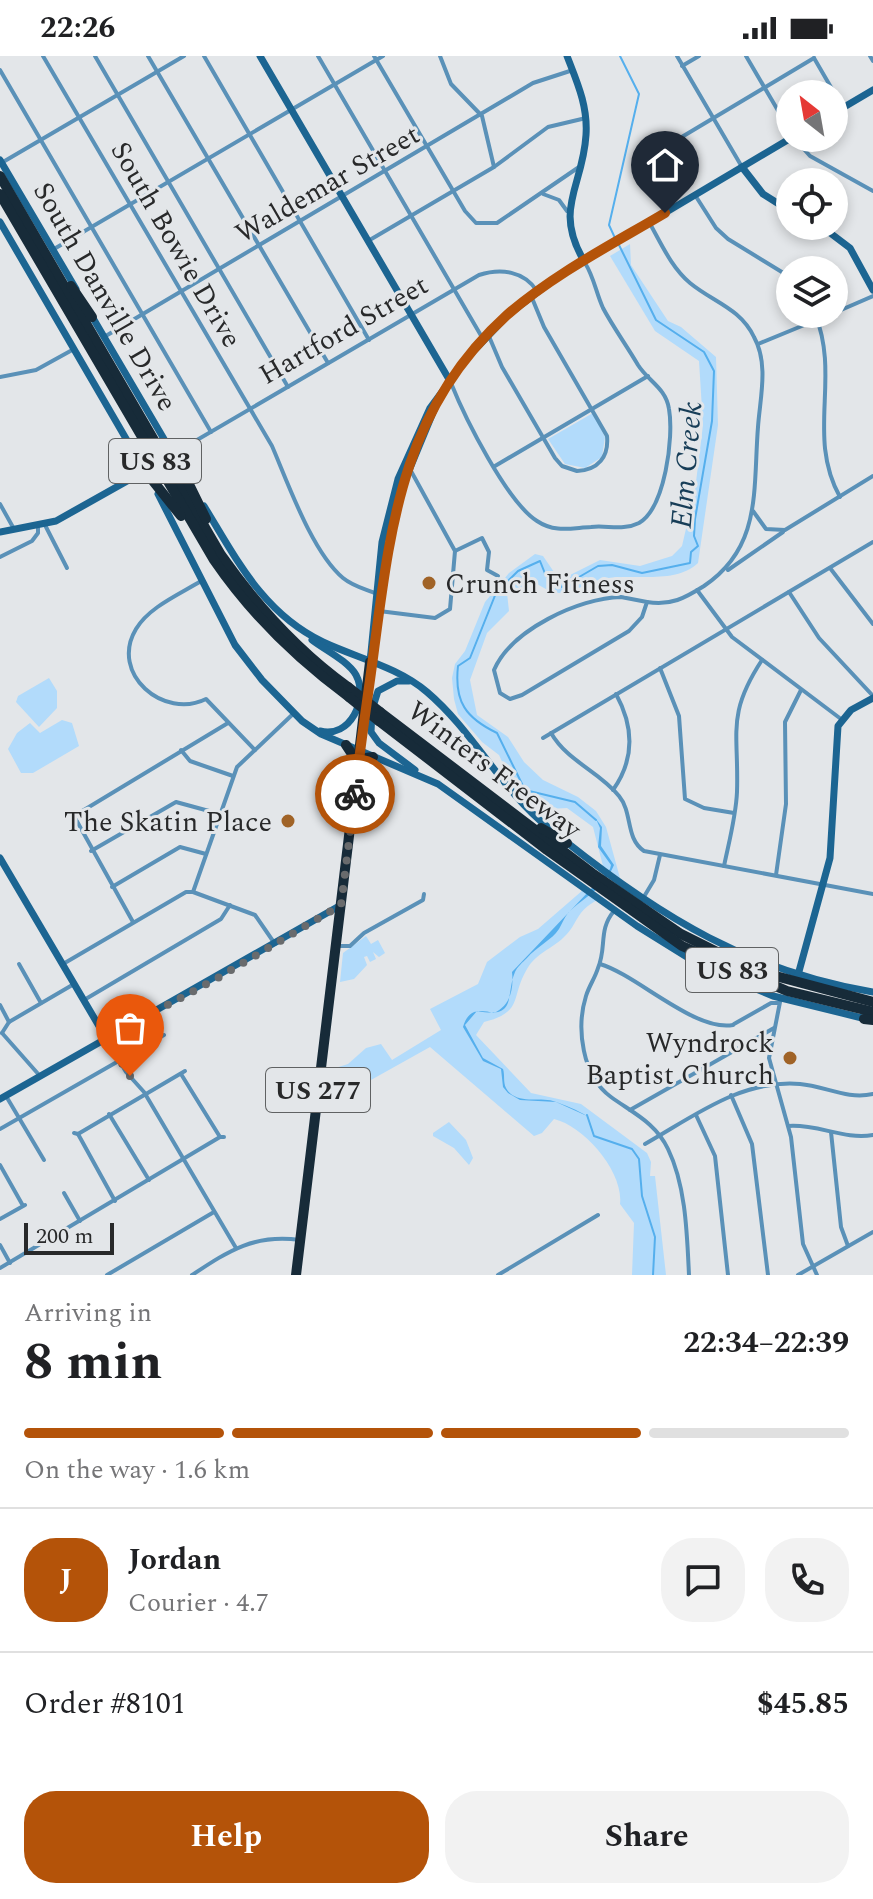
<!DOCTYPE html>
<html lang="en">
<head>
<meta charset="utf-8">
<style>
  body { margin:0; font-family:Spectral,serif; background:#f2f2f2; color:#202124; height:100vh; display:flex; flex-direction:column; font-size:30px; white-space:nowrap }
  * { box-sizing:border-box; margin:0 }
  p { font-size:26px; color:#757577 }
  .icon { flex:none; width:44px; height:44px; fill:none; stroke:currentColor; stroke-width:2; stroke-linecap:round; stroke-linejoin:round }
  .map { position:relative; height:1219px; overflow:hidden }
  .side { display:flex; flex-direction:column; background:#fff; flex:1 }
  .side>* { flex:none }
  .needle { width:52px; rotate:329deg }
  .controls { position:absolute; left:776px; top:24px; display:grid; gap:16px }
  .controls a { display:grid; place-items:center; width:72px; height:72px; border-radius:50%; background:#fff; box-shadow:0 4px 12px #0003; font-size:40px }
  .scale { position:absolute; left:24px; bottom:20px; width:90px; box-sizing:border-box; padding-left:8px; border:4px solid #28292a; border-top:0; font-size:22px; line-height:28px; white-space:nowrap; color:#28292a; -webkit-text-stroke:6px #e3e6e9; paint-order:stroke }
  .pin { position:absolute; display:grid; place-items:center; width:68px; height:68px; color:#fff; margin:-82px -34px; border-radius:50% 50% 50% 0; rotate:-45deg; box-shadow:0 0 8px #0007 }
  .pin .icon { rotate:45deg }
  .courier { position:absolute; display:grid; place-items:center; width:80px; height:80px; margin:-40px; border:6px solid #b45309; border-radius:50%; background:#fff; color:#222; box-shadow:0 2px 10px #0007 }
  .head em { font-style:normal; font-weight:700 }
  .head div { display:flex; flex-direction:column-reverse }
  .head { display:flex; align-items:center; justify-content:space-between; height:136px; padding:0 24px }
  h1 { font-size:52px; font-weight:700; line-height:60px }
  .bar { display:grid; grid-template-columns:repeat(4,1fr); gap:12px 8px; align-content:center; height:96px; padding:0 24px }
  .bar i { height:10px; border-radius:6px; background:#e0e0e0 }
  .bar .active { background:#b45309 }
  .bar p { grid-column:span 4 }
  .line { display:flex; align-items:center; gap:20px; padding:0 24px; border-top:2px solid #e0e0e0 }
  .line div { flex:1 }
  .round { display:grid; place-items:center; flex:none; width:84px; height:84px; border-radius:32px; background:#f2f2f2 }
  .primary-button { display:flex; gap:16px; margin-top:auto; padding:16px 24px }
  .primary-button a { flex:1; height:92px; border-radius:32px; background:#b45309; color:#fff; font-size:32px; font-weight:700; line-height:92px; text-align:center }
  .primary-button a+a { background:#f2f2f2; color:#202124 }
  .status { display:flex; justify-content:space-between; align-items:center; height:56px; padding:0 40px; background:#fff; direction:ltr }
  .status svg { height:22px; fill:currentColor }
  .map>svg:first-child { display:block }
  .green { fill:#b2dbfb }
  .water { fill:#55afed }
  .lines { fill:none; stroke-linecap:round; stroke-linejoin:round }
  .stream { stroke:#55afed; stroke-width:2 }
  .street { stroke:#5a91b8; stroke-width:4 }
  .secondary { stroke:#1c6592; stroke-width:7 }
  .highway { stroke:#172b39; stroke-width:10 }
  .highway-bridge { stroke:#172b39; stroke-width:10 }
  .done { stroke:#696b6d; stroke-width:8; stroke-dasharray:0 14.4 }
  .route { stroke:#b45309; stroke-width:10 }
  .poi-dot { fill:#a06327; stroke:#e3e6e9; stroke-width:3 }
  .labels { text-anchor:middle; stroke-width:6; stroke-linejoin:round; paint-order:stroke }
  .shield { fill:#e3e6e9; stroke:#606263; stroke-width:2 }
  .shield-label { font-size:26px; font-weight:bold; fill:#28292a }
  .street-label { font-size:28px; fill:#28292a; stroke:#e3e6e9 }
  .poi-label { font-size:28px; fill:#28292a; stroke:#e3e6e9; text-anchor:end }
  .water-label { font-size:30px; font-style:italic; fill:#173d57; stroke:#e3e6e9 }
</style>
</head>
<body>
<div class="status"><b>22:26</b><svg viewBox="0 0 49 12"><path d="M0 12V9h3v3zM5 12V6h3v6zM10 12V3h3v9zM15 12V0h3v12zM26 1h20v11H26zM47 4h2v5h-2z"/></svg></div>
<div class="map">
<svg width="873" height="1219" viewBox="0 0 873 1219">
  <rect width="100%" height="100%" fill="#e3e6e9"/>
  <g class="green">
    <path d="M630,188L631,209L668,265L681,271L716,301L718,369L698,507C676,528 636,518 608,522C591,524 577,536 560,537C551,537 544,532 537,528L523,535L511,532L507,537L509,555L487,577L470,624L477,659L508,681L524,706L543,724L578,741L596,755L606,771L620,822L603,810L593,771L567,752L549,753L514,732L499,699L482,686L458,658L454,643L452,622L455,608L465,595L485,546L509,517L535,498L543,500L554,516L570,519L600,504L640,510L672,500L682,490L695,434L703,369L699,305L655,275L610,200Z"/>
    <polygon points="593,357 605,381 602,401 585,412 565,408 548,383"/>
    <polygon points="49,622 57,635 57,652 39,671 16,646 18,640"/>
    <polygon points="62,664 72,667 79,690 33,717 21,717 8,693 17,677 30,667 40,677"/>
    <path d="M583,834L597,844C574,857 579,867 564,881C552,893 536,897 527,913C510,942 524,956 484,966L476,979L531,1037L581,1048L647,1097L651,1106L650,1120H655L666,1219H632L634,1167L620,1148C624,1116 584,1070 554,1063L542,1077L534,1080L430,991L328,1048L329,1014L348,1008L366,992L381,988L392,1004L441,974L430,953L478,928L487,906L520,881L538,873Z"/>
    <polygon points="366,880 371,888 378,884 385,897 379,901 373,896 376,903 370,906 367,900 364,901 367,909 354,923 340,926 343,897"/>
    <polygon points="449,1066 466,1084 473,1102 469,1109 454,1092 433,1080 433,1077"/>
  </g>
  <path class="water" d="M596,763L602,771L601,790L614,809C604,833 585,840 568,857C564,862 562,868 559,873C552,884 536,891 527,902C523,906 517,911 515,916C505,940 518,963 477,955L465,969L483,1002L503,1013C505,1019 503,1026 506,1032C515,1049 538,1041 553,1045C563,1048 579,1055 587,1060L556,1046L520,1044L508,1037L503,1031L501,1013L483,1005L463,971C468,954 478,953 494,957C510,950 514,933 512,916L610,813L611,809L598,791L600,772Z"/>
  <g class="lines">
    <g class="stream">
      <polyline points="615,182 609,169 639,38 620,0"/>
      <path d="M596,764L575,746L525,734L497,677C466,662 454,646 458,610L470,602L496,537L518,515L540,505L546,520L562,531L598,510L612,509L642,517L690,507L691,496L698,490L694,480L695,463L712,365L714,315L704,296L656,264L618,187"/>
      <polyline points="587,1059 594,1080 632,1093 639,1103 642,1140 655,1181 653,1219"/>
    </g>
    <g class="street">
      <path d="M43,0L272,390C288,427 312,496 343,522C354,531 366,533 377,538"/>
      <polyline points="95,0 288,331"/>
      <polyline points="148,0 328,307"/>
      <polyline points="204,0 369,284"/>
      <polyline points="318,0 483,283"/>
      <polyline points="374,0 465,155 476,167 497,167 579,111"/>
      <polyline points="440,0 451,28 482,60 494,111"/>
      <polyline points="677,0 742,111"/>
      <polyline points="746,0 790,75"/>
      <polyline points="870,0 873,5"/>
      <polyline points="814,2 843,52"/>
      <polyline points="682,10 699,0"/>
      <polyline points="0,14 211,376"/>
      <polyline points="794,82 810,100 873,135"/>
      <polyline points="3,106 184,0"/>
      <polyline points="543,138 559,144 567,155"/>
      <polyline points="695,139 716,172 728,183 790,221"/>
      <path d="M664,155C654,133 652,112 665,91L814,2"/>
      <polyline points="368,185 494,111 548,71 586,62"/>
      <polyline points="54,193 383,0"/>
      <polyline points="834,257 873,240"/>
      <path d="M815,258C841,322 806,380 840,441"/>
      <path d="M488,278L502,311L555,402L562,410L577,415C598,414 609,401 607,380L544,271L532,242"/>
      <polyline points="104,281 533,27 573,14"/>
      <polyline points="758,288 831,258"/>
      <polyline points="0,321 36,314 74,293"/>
      <path d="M451,327C465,362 507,446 537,465C555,477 571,472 591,471C607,469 623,475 639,467C665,452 674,381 669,353C666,332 648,325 638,309C627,290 613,271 603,252C596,237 594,221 585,207"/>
      <path d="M173,398L479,219C501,212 524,215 537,235"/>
      <polyline points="495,410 648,320"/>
      <polyline points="0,448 14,473"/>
      <polyline points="753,455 766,473 785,474 873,420"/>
      <polyline points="45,469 67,512"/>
      <polyline points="455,495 482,482 489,496 487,514 498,520"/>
      <polyline points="0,501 32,485 38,477 38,471"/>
      <polyline points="830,512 873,568"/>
      <polyline points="728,514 783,476"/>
      <path d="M201,525C180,538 149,551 136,573C109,618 164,664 206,643L255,694"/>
      <polyline points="697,534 732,581 841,663"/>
      <polyline points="789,536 819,582 873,640"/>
      <path d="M621,541L647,546L642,561L629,575L522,639L510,643L500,637L494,614C511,574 579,542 621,541Z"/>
      <path d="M647,546C671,550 685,542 704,530C762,491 753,434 758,371C760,342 769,308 754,281C740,252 713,246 690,227C671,211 661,187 649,166"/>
      <polyline points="379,555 435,562 450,553 455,495 411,415"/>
      <polyline points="660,612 679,660 685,743 704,752 734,757"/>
      <path d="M551,677C568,706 599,715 619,740C633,757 625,782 644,795L873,838"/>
      <polyline points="543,682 873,486"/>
      <polyline points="181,694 190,705 233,720"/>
      <path d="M613,734C635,703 634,671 616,638"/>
      <polyline points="91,795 176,746 220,758"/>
      <path d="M724,810C729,786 736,760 737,736C739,676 726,659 762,604"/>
      <polyline points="776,819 786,748 785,666 801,634"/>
      <polyline points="112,831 180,791 206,798"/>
      <polyline points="193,836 255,859 275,888"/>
      <polyline points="642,844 654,824 660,799"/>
      <path d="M614,855C598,874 607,891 598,912C595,922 589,930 586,940C576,972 582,1020 611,1041C633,1057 656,1067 668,1093C686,1130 687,1178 689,1219"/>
      <polyline points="133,866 74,760 228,667"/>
      <polyline points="338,890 350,890 364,877 423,844 424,838"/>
      <polyline points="19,908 41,947"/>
      <polyline points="63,908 186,836 193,836 237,711 293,658"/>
      <path d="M600,908C637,919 695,976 733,969"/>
      <polyline points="781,941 769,1002 791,1081 803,1188 817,1219"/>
      <polyline points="84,944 221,863 230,849"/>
      <polyline points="0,949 9,966"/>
      <polyline points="734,968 771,947 778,947"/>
      <polyline points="2,977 9,966 74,928"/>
      <polyline points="2,977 40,1020"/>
      <polyline points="107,984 126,1016 144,1036 236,1192"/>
      <polyline points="181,1018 220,1081 224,1081"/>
      <polyline points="731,1039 752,1088 768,1219"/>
      <polyline points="6,1040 44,1104"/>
      <polyline points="630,1054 774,972"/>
      <polyline points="109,1058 149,1124"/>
      <polyline points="696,1059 715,1100 728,1219"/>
      <path d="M789,1070C818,1068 844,1084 873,1079"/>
      <polyline points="0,1073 164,979"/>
      <polyline points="831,1076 841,1171 848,1190"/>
      <polyline points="74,1077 78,1078 185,1015"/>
      <polyline points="78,1078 115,1145"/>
      <path d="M645,1088C693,1061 741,1023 800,1028C825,1030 847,1044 873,1038"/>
      <polyline points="0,1109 22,1148"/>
      <polyline points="64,1137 80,1165"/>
      <polyline points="0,1163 25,1149"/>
      <polyline points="0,1189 10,1207"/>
      <polyline points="0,1212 220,1081"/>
      <polyline points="107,1219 214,1156"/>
      <path d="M192,1219C230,1194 254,1178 300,1184"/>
      <polyline points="498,1219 598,1159"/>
      <polyline points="798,1219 873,1176"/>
    </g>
    <g class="secondary">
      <polyline points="260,0 450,325"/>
      <path d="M567,0C577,26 588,50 586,79C583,131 553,152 584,205"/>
      <polyline points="834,57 873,34"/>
      <polyline points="0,104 76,233"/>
      <polyline points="742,111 763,138 790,155"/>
      <polyline points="0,166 146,417"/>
      <polyline points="821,170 850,192 873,234"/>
      <polyline points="90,257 181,412"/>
      <polyline points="158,438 235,589 262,624 302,665 321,678 438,728 637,870 703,911 773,940 866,963"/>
      <path d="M204,450C237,504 263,557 323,586C357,602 398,611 427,636C474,676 501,734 549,772"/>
      <polyline points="0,476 56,465 145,415"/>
      <path d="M312,584C325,594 348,605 356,619C369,643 350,683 320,675"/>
      <polyline points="370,606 382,486 398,423 430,352 467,302 508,259 557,221 791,82"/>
      <polyline points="370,606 396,446 437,347"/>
      <polyline points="409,625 397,625 378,635 372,654 371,676 379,687 415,714"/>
      <path d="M565,785C662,862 749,915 873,936"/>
      <polyline points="0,802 106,982"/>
      <polyline points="798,919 830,802 838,670 851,654 873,642"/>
      <polyline points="0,1043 341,849"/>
    </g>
    <g class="highway">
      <path d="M0,120L221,499C257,550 298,595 348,631"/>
      <path d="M0,138L214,504C251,558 296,602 349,641"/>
      <polyline points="71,230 92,261"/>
      <polyline points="179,408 206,463"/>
      <polyline points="145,415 181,460"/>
      <polyline points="380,656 592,817 681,878 753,914 873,946"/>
      <polyline points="379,665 547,794 682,890 787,935 873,956"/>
      <polyline points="346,689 358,707"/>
      <polyline points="358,712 366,702 373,701"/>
      <polyline points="541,772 567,787"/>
      <polyline points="864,963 873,964"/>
      <polyline points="296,1219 370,606"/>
    </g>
    <g class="highway-bridge">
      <polyline points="348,631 380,656"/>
      <polyline points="349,641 379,665"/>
    </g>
  </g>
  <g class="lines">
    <polyline class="done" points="130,1020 106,982 216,923 341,849 355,738"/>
    <path class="route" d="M355,738C360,690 368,641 374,594C391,465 404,352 507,259C554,218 611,189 665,157"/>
  </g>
  <g class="poi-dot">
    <circle cx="429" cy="527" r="8"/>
    <circle cx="288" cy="765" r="8"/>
    <circle cx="790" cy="1002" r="8"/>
  </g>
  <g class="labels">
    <g class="shield">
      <rect x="109" y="383" width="92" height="44" rx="6"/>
      <rect x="686" y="892" width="92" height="44" rx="6"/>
      <rect x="266" y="1012" width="104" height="44" rx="6"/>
    </g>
    <g class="shield-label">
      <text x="155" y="414">US 83</text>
      <text x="732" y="923">US 83</text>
      <text x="318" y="1043">US 277</text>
    </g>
    <g class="street-label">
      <text transform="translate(327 127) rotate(-30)" y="10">Waldemar Street</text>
      <text transform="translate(177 188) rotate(60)" y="10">South Bowie Drive</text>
      <text transform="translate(106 240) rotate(60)" y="10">South Danville Drive</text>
      <text transform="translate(343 273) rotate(-30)" y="10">Hartford Street</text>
      <text transform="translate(495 713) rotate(37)" y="10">Winters Freeway</text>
    </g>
    <g class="poi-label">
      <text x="445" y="537" text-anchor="start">Crunch Fitness</text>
      <text x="272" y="775">The Skatin Place</text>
      <text x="774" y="996">Wyndrock<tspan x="774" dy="32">Baptist Church</tspan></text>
    </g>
    <g class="water-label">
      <text transform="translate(686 409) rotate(-85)" y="10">Elm Creek</text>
    </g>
  </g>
</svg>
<div class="controls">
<a><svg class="needle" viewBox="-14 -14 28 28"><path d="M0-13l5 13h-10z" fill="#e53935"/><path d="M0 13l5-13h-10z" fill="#757577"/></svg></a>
<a><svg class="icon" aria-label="locate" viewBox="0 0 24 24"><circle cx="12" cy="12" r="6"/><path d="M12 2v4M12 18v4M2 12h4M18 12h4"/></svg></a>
<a><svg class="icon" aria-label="layers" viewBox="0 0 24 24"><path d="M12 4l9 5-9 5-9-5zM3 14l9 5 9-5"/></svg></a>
</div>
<div class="scale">200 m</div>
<div class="pin" style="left:130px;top:1020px;background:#ea580c"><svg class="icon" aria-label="bag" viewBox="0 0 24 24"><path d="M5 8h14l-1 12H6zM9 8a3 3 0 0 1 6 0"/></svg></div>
<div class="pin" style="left:665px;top:157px;background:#1f2937"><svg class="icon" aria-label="home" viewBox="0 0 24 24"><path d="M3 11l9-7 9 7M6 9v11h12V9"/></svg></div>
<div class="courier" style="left:355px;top:738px"><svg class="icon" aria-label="bike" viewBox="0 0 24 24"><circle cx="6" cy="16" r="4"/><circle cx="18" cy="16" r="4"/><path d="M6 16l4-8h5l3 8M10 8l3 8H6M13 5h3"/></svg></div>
</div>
<section class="side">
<div class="head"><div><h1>8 min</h1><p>Arriving in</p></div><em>22:34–22:39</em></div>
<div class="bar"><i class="active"></i><i class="active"></i><i class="active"></i><i></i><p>On the way · 1.6 km</p></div>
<div class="line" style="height:144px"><b class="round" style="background:#b45309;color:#fff">J</b><div><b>Jordan</b><p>Courier · 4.7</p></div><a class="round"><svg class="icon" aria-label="chat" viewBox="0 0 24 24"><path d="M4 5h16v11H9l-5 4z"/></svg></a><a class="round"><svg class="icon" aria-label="phone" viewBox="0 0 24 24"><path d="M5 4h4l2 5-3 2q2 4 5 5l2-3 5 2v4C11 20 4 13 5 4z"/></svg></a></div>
<div class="line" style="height:104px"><div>Order #8101</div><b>$45.85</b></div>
<div class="primary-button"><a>Help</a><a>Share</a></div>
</section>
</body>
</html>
